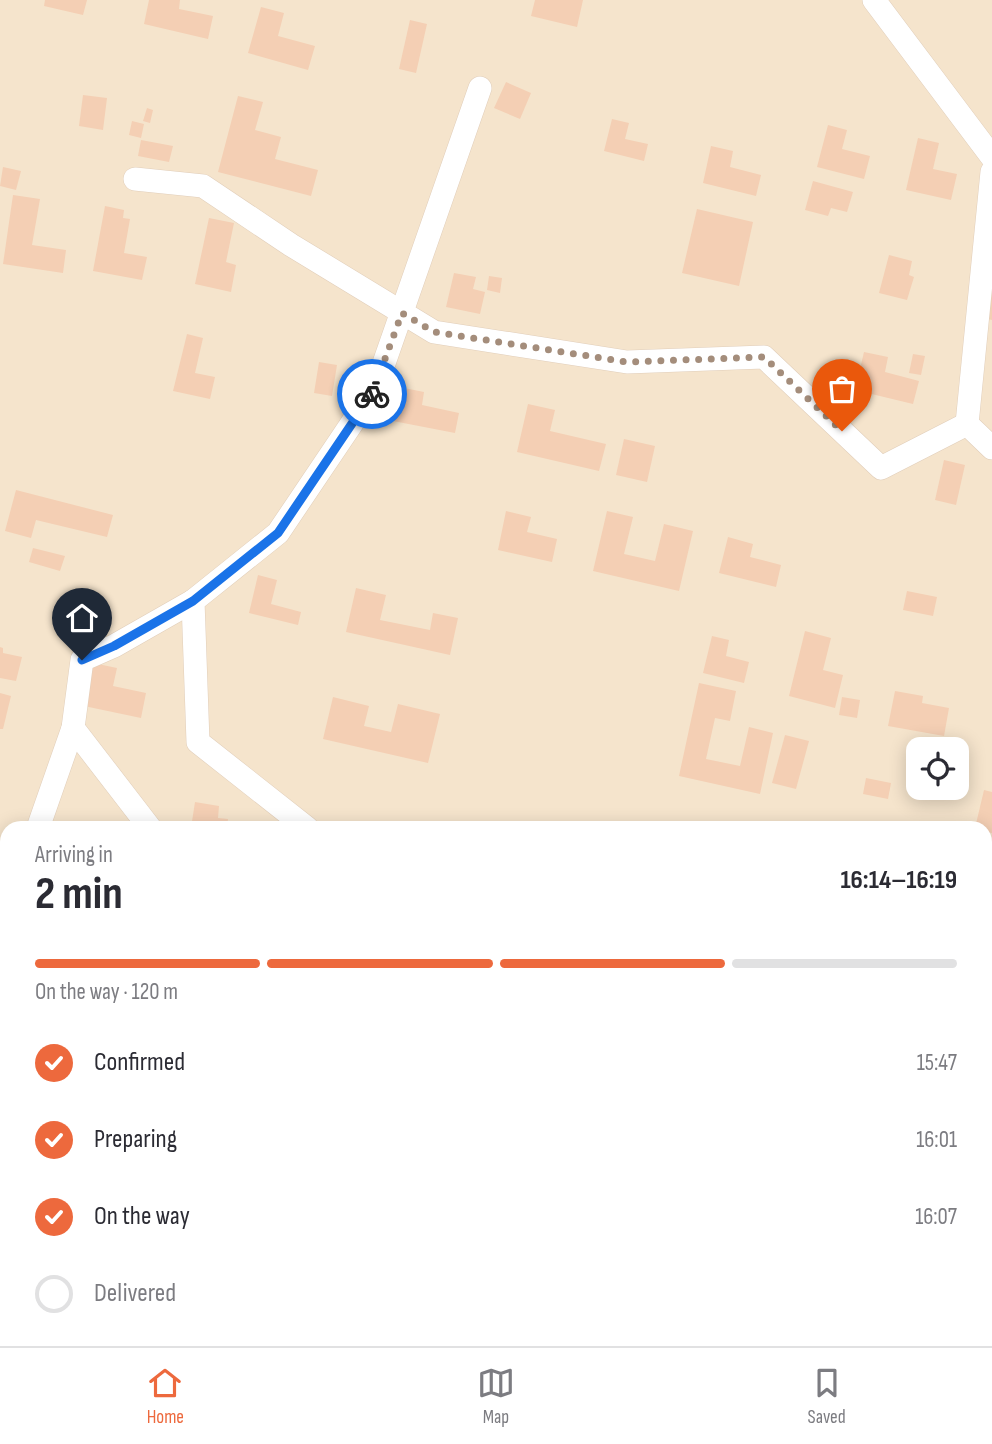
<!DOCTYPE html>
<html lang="en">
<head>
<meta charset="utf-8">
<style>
  body { margin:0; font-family:"Sofia Sans Condensed",sans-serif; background:#f7f7f7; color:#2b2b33; height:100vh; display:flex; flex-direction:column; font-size:26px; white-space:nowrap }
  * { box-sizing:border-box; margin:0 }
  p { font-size:23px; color:#7c7c81 }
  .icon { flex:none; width:38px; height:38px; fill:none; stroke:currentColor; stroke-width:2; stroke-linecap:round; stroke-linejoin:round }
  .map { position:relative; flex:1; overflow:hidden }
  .details { position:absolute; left:0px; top:821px; width:992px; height:527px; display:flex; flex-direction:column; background:#fff; border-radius:21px 21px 0 0; box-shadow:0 4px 18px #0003 }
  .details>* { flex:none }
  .controls { position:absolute; left:906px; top:737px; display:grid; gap:14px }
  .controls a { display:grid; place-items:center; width:63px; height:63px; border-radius:14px; background:#fff; box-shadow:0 4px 18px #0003; font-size:35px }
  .pin { position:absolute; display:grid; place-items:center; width:60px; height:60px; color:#fff; margin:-72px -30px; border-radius:50% 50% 50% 0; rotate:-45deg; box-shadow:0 0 7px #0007 }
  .pin .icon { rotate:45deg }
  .courier { position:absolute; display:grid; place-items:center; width:70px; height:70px; margin:-35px; border:5px solid #1a73e8; border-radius:50%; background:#fff; color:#222; box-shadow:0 2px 9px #0007 }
  .overview em { font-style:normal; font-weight:700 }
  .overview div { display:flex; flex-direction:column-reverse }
  .overview { display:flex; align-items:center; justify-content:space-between; height:119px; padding:0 35px }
  h1 { font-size:46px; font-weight:700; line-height:52px }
  .bar { display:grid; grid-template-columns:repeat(4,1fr); gap:10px 7px; align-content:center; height:84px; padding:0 35px }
  .bar i { height:9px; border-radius:5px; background:#e1e1e2 }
  .bar .active { background:#ed693d }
  .bar p { grid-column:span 4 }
  ol { padding:0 35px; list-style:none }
  li { display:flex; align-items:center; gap:21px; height:77px }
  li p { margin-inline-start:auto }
  li .icon { padding:7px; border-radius:50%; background:#ed693d; color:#fff; stroke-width:4 }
  li:last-child { color:#7c7c81 }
  li i { width:38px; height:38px; border:4px solid #e1e1e2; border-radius:50% }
  .menu { display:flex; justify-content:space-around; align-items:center; height:98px; border-top:2px solid #e1e1e2; background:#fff; font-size:19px; color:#7c7c81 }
  .menu a { display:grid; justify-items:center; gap:4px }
  .menu .active { color:#ed693d }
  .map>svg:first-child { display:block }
  .residential { fill:#f5e4cc; fill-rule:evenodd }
  .building { fill:#f4cfb4 }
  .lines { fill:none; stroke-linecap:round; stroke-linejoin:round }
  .street-casing { stroke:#e1ceba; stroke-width:24 }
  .street { stroke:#fff; stroke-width:23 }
  .done { stroke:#a48d7b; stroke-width:7; stroke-dasharray:0 12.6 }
  .route { stroke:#1a73e8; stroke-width:9 }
</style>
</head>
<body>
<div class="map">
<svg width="992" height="1346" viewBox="0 0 992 1346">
  <rect width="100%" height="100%" fill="#fdf2de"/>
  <path class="residential" d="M0,0H992V1346H0ZM919,749H957V788H919ZM7,828H985V1340H7Z"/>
  <g class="building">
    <polygon points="45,0 87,0 83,15 44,6"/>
    <polygon points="149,0 180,0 179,9 213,16 208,39 144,24"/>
    <polygon points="535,0 583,0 577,27 531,16"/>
    <polygon points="261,7 284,13 278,36 315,46 308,70 248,53"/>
    <polygon points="410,20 427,24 416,73 399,69"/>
    <polygon points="506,82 531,93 520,119 494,108"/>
    <polygon points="83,95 107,98 103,130 79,126"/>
    <polygon points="238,96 263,102 255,130 281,137 275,159 318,170 311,196 218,172"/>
    <polygon points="147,108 153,110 150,123 143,121"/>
    <polygon points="612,119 629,123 625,139 648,144 644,161 604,151"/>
    <polygon points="132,121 144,124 141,138 129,135"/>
    <polygon points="828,125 847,130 842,149 870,156 864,179 817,167"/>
    <polygon points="918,138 939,143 933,169 957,174 951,200 906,190"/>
    <polygon points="141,140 173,146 169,162 138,156"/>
    <polygon points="711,146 733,151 730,167 761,175 756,196 703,183"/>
    <polygon points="3,167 21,171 16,190 0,186"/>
    <polygon points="813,181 853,192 847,212 831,208 828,216 805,210"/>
    <polygon points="13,195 40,199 32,245 66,250 63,273 3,264"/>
    <polygon points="105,206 124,210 123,218 130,219 124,253 147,257 142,280 93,271"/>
    <polygon points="697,209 753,222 739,286 682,273"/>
    <polygon points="209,218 234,223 226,262 236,265 231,292 195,284"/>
    <polygon points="889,255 912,261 909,275 914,277 907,300 879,293"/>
    <polygon points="454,273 476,277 473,289 485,292 480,314 446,307"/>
    <polygon points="489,276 502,278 500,293 487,290"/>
    <polygon points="992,283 992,320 983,318"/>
    <polygon points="187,334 203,338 195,373 215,377 210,399 173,391"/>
    <polygon points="864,352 888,357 885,372 919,381 913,404 855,390"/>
    <polygon points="913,354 925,356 921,375 909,373"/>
    <polygon points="319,362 337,365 332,396 314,393"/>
    <polygon points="399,387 424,392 422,405 459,413 455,433 393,421"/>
    <polygon points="528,404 555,410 550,431 606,444 599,471 517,452"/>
    <polygon points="624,439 655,446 647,482 616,475"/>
    <polygon points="944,460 965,465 956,505 935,500"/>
    <polygon points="16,490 113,515 107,537 36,520 31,538 5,531"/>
    <polygon points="506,511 531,517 527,532 557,539 552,562 498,550"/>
    <polygon points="607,511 633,517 624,554 655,561 664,524 693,531 679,591 593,571"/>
    <polygon points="728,537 753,544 750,557 781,565 776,587 719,573"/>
    <polygon points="33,548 65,556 60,571 29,562"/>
    <polygon points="258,575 277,580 271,604 301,612 298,625 249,613"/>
    <polygon points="356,588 386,595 380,620 430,630 433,613 458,618 450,655 346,632"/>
    <polygon points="907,591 937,597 933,616 903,610"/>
    <polygon points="805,631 831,638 823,670 843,675 835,708 789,696"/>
    <polygon points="712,636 729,640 726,656 749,662 744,683 703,673"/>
    <polygon points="0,647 3,648 3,653 22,657 16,681 0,678"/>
    <polygon points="93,663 117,668 113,686 146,693 141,718 84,706"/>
    <polygon points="699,683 736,691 730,721 715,718 706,759 740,766 749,727 773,733 760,794 679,776"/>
    <polygon points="895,691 923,696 922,703 949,708 944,736 888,726"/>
    <polygon points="0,693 11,696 3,729 0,729"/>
    <polygon points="333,697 369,706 364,726 391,732 398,704 440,714 428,763 323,739"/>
    <polygon points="842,697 860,700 857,718 839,715"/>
    <polygon points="785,735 809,741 796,789 772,783"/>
    <polygon points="866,778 891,783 888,799 863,794"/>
    <polygon points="984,790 992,792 992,833 985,832 985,828 975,828"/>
    <polygon points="195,802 219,806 218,818 228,819 227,828 191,828"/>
    <polygon points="0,1033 7,1035 7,1104 0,1102 0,1078 3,1068 0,1067"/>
    <polygon points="0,1106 7,1108 7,1130 0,1128"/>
    <polygon points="990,1150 992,1150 992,1190 986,1190"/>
    <polygon points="985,1255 992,1256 992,1293 985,1292"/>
    <polygon points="985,1311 992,1312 992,1346 970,1346 971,1340 985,1340"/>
    <polygon points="84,1340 113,1340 137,1346 83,1346"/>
    <polygon points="150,1340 179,1340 178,1346 149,1346"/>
    <polygon points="301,1340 320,1340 341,1346 300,1346"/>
    <polygon points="785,1340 795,1340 816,1346 784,1346"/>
  </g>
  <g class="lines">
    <defs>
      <g id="street">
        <polyline points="874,0 992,157"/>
        <polyline points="992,172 967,424 992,448"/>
        <polyline points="135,179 203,186 291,245 434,332 627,362 764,357 881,468 967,424"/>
        <polyline points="73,728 150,828"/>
        <polyline points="38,828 73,728 82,660 114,646 193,601"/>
        <polyline points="307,828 198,742 193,601 278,533 375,389 480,88"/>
      </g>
    </defs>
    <use href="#street" class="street-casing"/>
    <use href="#street" class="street"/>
  </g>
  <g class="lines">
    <polyline class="done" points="372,394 402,313 434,332 627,362 764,357 842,431"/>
    <polyline class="route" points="82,660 114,646 193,601 278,533 372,394"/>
  </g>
</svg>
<div class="controls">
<a><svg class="icon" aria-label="locate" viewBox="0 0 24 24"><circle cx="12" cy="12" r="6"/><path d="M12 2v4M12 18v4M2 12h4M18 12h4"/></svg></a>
</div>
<div class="pin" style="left:842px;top:431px;background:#ea580c"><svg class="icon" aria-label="bag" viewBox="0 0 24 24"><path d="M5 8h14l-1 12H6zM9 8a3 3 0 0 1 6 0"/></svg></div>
<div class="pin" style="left:82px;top:660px;background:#1f2937"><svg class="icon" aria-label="home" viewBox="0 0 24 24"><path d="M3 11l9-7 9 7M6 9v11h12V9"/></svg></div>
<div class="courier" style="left:372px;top:394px"><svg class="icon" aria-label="bike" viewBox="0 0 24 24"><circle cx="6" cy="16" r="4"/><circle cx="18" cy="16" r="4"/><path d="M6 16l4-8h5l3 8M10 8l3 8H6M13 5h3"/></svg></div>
<section class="details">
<div class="overview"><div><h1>2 min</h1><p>Arriving in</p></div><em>16:14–16:19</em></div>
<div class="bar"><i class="active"></i><i class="active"></i><i class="active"></i><i></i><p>On the way · 120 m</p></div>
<ol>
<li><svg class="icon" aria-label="check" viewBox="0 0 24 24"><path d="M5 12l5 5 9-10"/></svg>Confirmed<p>15:47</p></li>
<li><svg class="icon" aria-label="check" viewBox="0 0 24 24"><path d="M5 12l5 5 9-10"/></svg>Preparing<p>16:01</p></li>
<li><svg class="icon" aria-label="check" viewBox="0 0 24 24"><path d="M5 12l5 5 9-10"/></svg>On the way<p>16:07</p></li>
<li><i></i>Delivered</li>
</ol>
</section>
</div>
<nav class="menu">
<a class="active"><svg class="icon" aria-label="home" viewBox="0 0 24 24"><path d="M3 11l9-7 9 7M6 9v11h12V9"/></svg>Home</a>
<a><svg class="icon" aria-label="map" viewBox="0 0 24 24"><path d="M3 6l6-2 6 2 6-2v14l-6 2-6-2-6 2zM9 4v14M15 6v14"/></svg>Map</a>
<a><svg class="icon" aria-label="saved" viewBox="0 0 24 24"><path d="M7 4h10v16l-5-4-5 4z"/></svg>Saved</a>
</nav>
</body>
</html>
